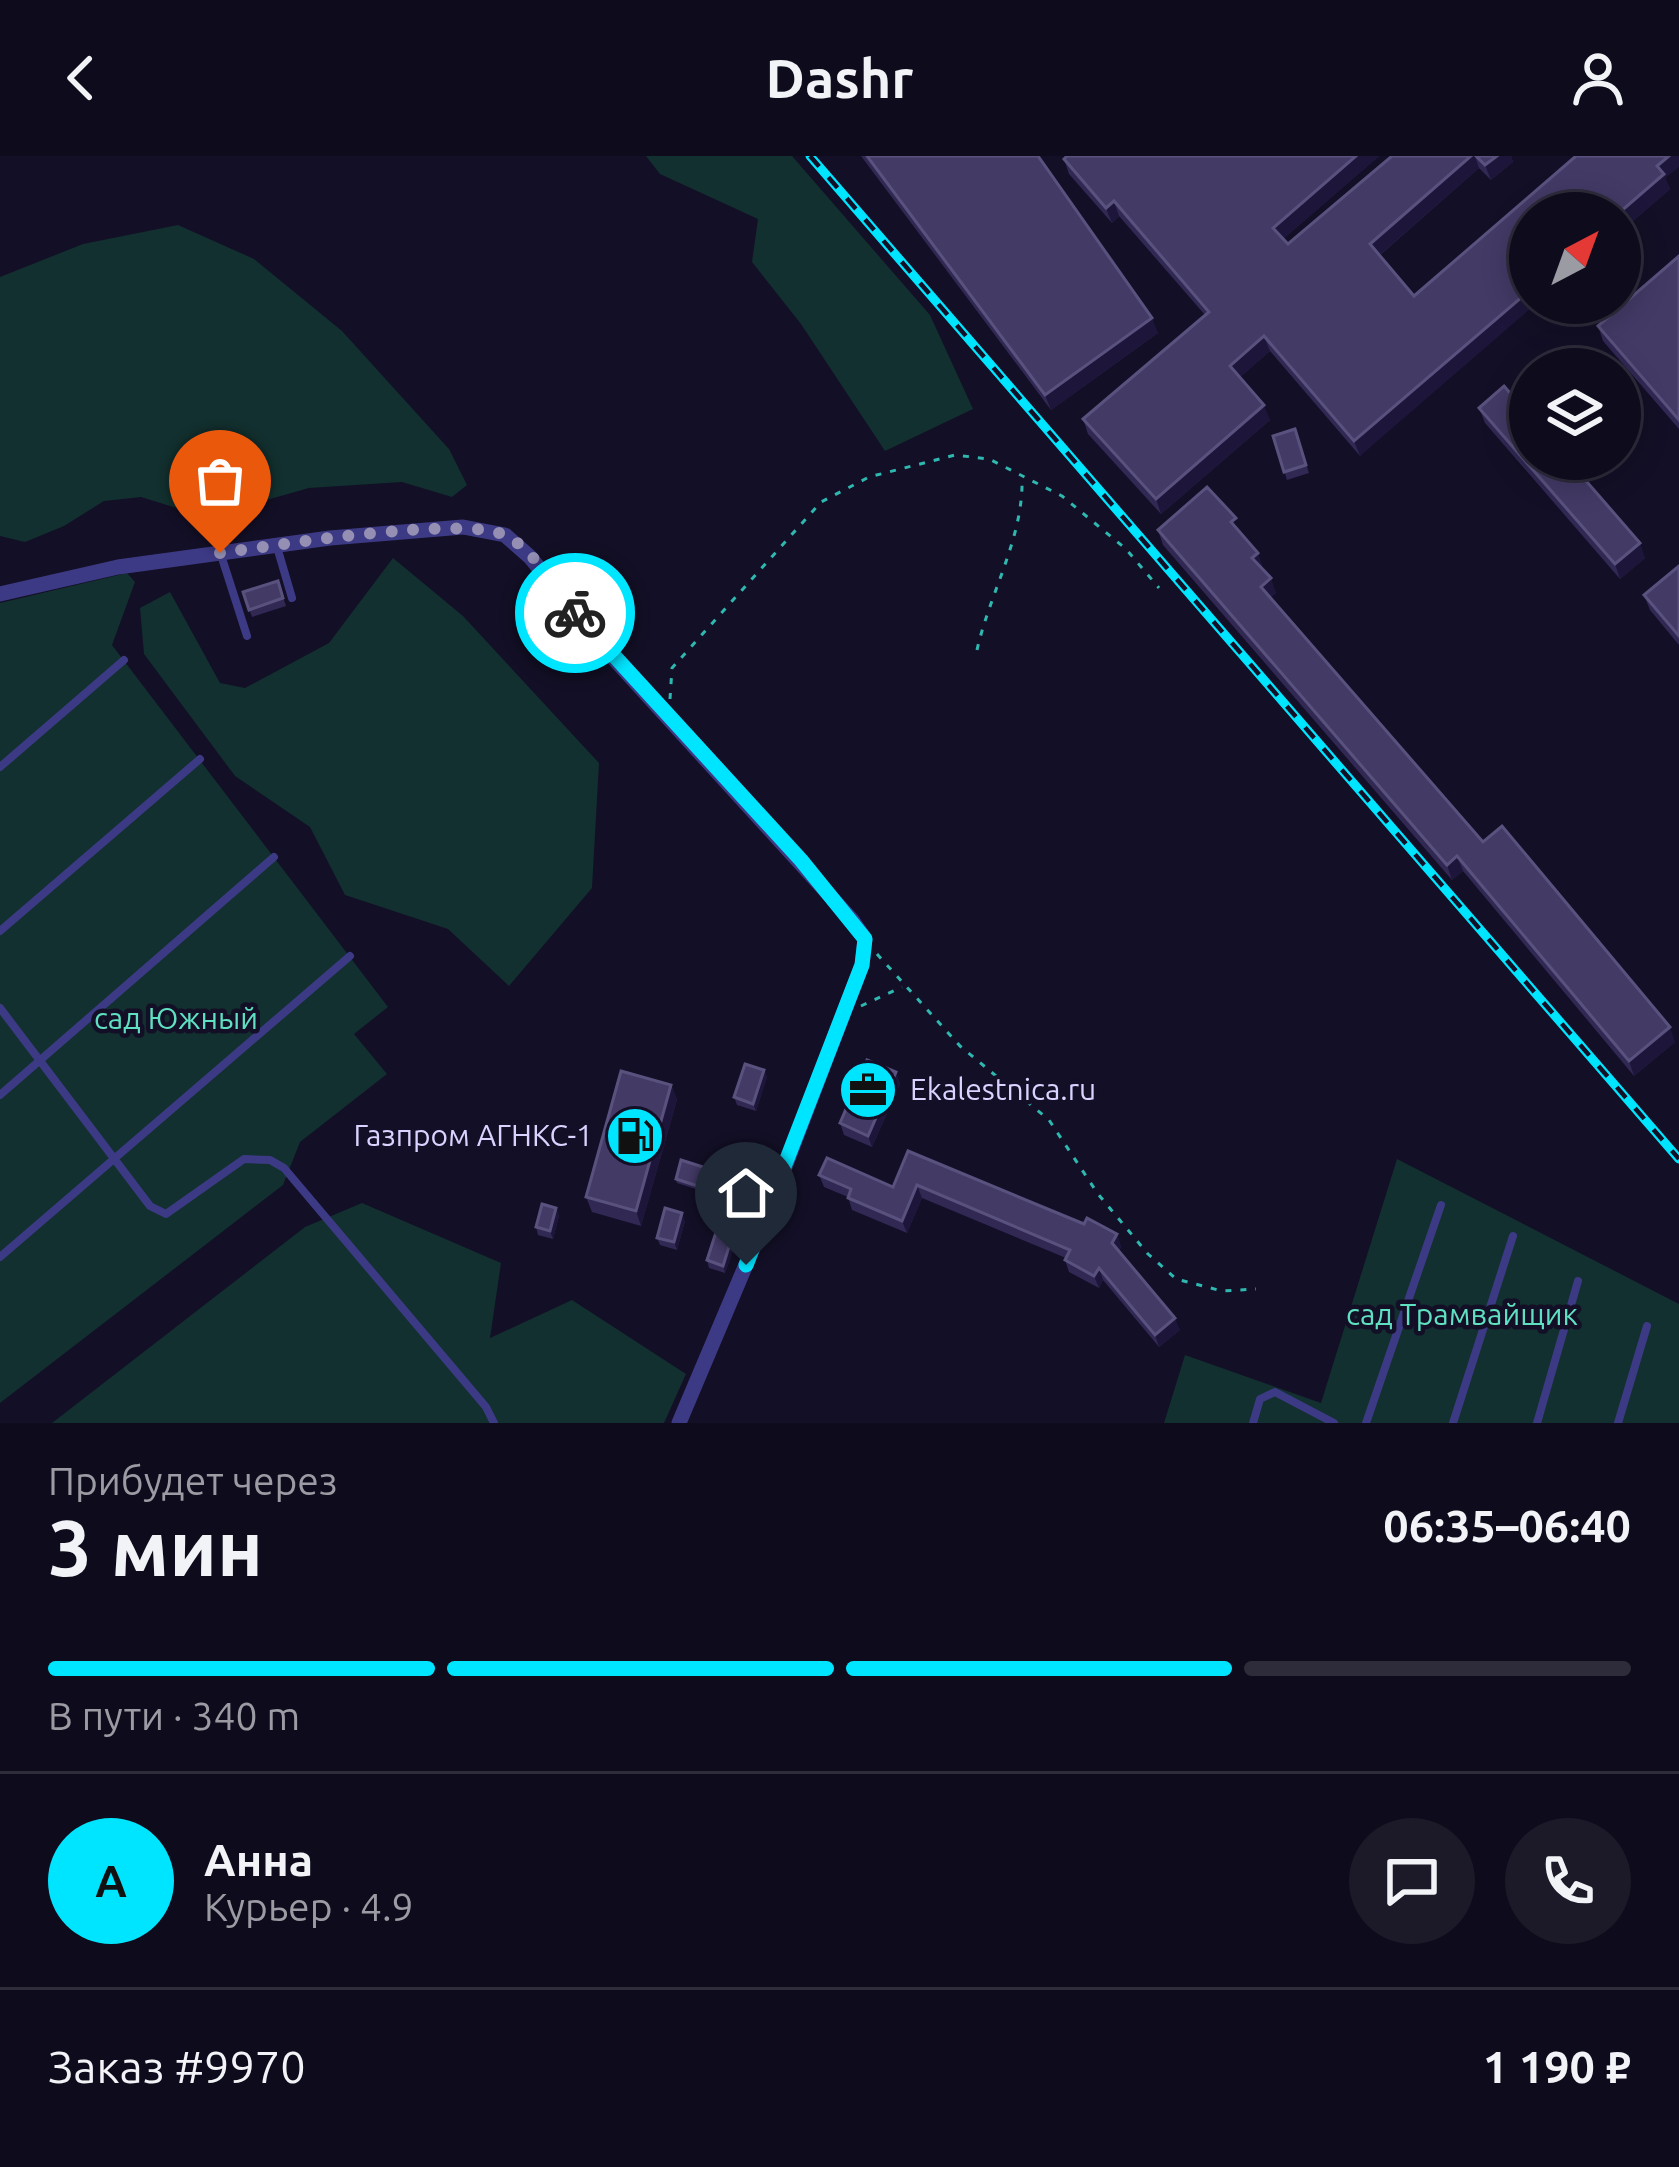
<!DOCTYPE html>
<html lang="ru">
<head>
<meta charset="utf-8">
<style>
  body { margin:0; font-family:Ubuntu,sans-serif; background:#1c1929; color:#f1f3f6; height:100vh; display:flex; flex-direction:column; font-size:45px; white-space:nowrap }
  * { box-sizing:border-box; margin:0 }
  p { font-size:39px; color:#9b9ba3 }
  .icon { flex:none; width:66px; height:66px; fill:none; stroke:currentColor; stroke-width:2; stroke-linecap:round; stroke-linejoin:round }
  .map { position:relative; height:1267px; overflow:hidden }
  .drawer { display:flex; flex-direction:column; background:#0e0b1c; flex:1 }
  .drawer>* { flex:none }
  .needle { width:78px; rotate:41deg }
  .buttons { position:absolute; left:1509px; top:36px; display:grid; gap:24px }
  .buttons a { display:grid; place-items:center; width:132px; height:132px; border-radius:50%; background:#0e0b1c; box-shadow:0 6px 30px #0003,0 0 0 3px #2e2b3b; font-size:60px }
  .pin { position:absolute; display:grid; place-items:center; width:102px; height:102px; color:#fff; margin:-123px -51px; border-radius:50% 50% 50% 0; rotate:-45deg; box-shadow:0 0 12px #0007 }
  .pin .icon { rotate:45deg }
  .courier { position:absolute; display:grid; place-items:center; width:120px; height:120px; margin:-60px; border:9px solid #00e5ff; border-radius:50%; background:#fff; color:#222; box-shadow:0 3px 15px #0007 }
  .overview em { font-style:normal; font-weight:600 }
  .overview div { display:flex; flex-direction:column-reverse }
  .overview { display:flex; align-items:center; justify-content:space-between; height:204px; padding:0 48px }
  h1 { font-size:78px; font-weight:600; line-height:90px }
  .bar { display:grid; grid-template-columns:repeat(4,1fr); gap:18px 12px; align-content:center; height:144px; padding:0 48px }
  .bar i { height:15px; border-radius:9px; background:#2e2b3b }
  .bar .selected { background:#00e5ff }
  .bar p { grid-column:span 4 }
  .line { display:flex; align-items:center; gap:30px; padding:0 48px; border-top:3px solid #2e2b3b }
  .line div { flex:1 }
  .round { display:grid; place-items:center; flex:none; width:126px; height:126px; border-radius:63px; background:#1c1929 }
  header { display:flex; justify-content:space-between; align-items:center; height:156px; padding:0 48px; background:#0e0b1c; font-size:54px; font-weight:600 }
  .map>svg:first-child { display:block }
  .green { fill:#12302f }
  .lines { fill:none; stroke-linecap:round; stroke-linejoin:round }
  .path { stroke:#2fb8b0; stroke-width:3; stroke-dasharray:6 9; stroke-linecap:butt }
  .service { stroke:#3d3a85; stroke-width:8 }
  .minor { stroke:#3d3a85; stroke-width:15 }
  .rail-casing { stroke:#00e5ff; stroke-width:9 }
  .rail { stroke:#130f26; stroke-width:4.5; stroke-dasharray:14; stroke-linecap:butt }
  .wall { fill:#312854 }
  .shaded-wall { fill:#1d163a }
  .building { fill:#433a66; stroke:#5a527e; stroke-width:3 }
  .done { stroke:#948fb3; stroke-width:12; stroke-dasharray:0 21.6 }
  .route { stroke:#00e5ff; stroke-width:15 }
  .labels { text-anchor:middle; stroke-width:9; stroke-linejoin:round; paint-order:stroke }
  .park-label { font-size:30px; fill:#5fe0c0; stroke:#130f26 }
  .poi-label { font-size:30px; fill:#d9d4ff; stroke:#130f26; text-anchor:start }
</style>
</head>
<body>
<header><svg class="icon" aria-label="back" viewBox="0 0 24 24"><path d="M15 5l-7 7 7 7"/></svg>Dashr<svg class="icon" aria-label="person" viewBox="0 0 24 24"><circle cx="12" cy="8" r="4"/><path d="M4 21q1-7 8-7t8 7"/></svg></header>
<div class="map">
<svg width="1679" height="1267" viewBox="0 0 1679 1267">
  <rect width="100%" height="100%" fill="#130f26"/>
  <g class="green">
    <polygon points="646,0 792,0 930,159 973,253 885,295 801,168 752,106 758,63 660,18"/>
    <polygon points="178,69 254,103 342,175 449,293 467,329 452,341 402,326 309,332 235,353 183,354 141,341 104,345 64,370 25,386 0,380 0,121 83,88"/>
    <polygon points="393,402 463,460 599,607 592,732 509,830 448,773 345,739 310,671 235,620 144,498 140,452 170,436 220,527 245,532 329,487"/>
    <polygon points="127,417 135,426 112,489 388,851 354,878 387,918 300,986 283,1029 0,1247 0,447"/>
    <polygon points="1397,1003 1679,1148 1679,1267 1164,1267 1185,1199 1321,1247"/>
    <polygon points="362,1047 501,1107 490,1182 572,1144 686,1218 664,1267 52,1267 305,1071"/>
  </g>
  <g class="lines">
    <g class="path">
      <path d="M977,494C990,436 1024,381 1022,321"/>
      <polyline points="670,543 672,512 821,346 869,321 955,299 989,303 1062,340 1126,393 1159,432"/>
      <polyline points="877,798 960,890 1049,964 1098,1038 1148,1098 1176,1123 1222,1135 1256,1133"/>
      <polyline points="861,850 902,831"/>
    </g>
    <g class="service">
      <polyline points="277,391 292,442"/>
      <polyline points="221,399 247,480"/>
      <polyline points="0,611 124,504"/>
      <polyline points="0,775 200,603"/>
      <polyline points="0,852 150,1050 166,1058 244,1003 270,1004 284,1012 486,1251 494,1267"/>
      <polyline points="0,939 274,701"/>
      <polyline points="0,1101 350,800"/>
      <polyline points="1253,1267 1260,1243 1275,1236 1334,1267"/>
      <polyline points="1366,1267 1441,1049"/>
      <polyline points="1453,1267 1513,1080"/>
      <polyline points="1537,1267 1578,1125"/>
      <polyline points="1618,1267 1647,1170"/>
    </g>
    <polyline class="minor" points="0,438 118,411 330,382 463,371 505,379 530,401 596,483 852,764 865,783 862,809 764,1066 679,1267"/>
    <defs>
      <polyline id="rail" points="810,0 1679,1003"/>
    </defs>
    <use href="#rail" class="rail-casing"/>
    <use href="#rail" class="rail"/>
  </g>
  <g class="wall">
    <polygon points="861,0 1038,0 1158,177 1051,254"/>
    <polygon points="1067,0 1379,0 1283,83 1288,88 1392,0 1511,0 1513,6 1491,24 1479,12 1379,100 1414,140 1575,0 1679,0 1665,22 1670,33 1620,76 1620,57 1360,300 1270,195 1240,221 1270,264 1161,358 1088,278 1083,263 1205,159 1119,60 1112,67 1069,18 1064,3"/>
    <polygon points="1679,100 1679,273 1603,185 1598,170"/>
    <polygon points="1479,252 1645,402 1620,423 1485,267"/>
    <polygon points="1295,273 1309,317 1287,324 1273,280"/>
    <polygon points="1158,374 1258,397 1262,413 1276,437 1270,442 1483,686 1675,886 1634,920 1463,715 1452,724 1163,389"/>
    <polygon points="1679,410 1679,489 1650,454 1644,439"/>
    <polygon points="278,425 286,450 252,461 243,436"/>
    <polygon points="764,914 767,921 756,955 737,949 734,941"/>
    <polygon points="896,916 900,928 872,991 844,979 840,967"/>
    <polygon points="671,929 677,944 641,1070 592,1056 586,1041"/>
    <polygon points="908,995 1084,1068 1117,1078 1121,1091 1119,1095 1180,1174 1159,1191 1103,1124 1099,1132 1069,1116 1065,1104 1066,1102 922,1042 907,1077 852,1054 848,1041 824,1031 819,1019 893,1031"/>
    <polygon points="676,1023 748,1029 742,1048 677,1027"/>
    <polygon points="556,1052 559,1060 553,1083 538,1079 536,1071"/>
    <polygon points="685,1065 677,1094 660,1089 657,1082"/>
    <polygon points="734,1075 737,1083 725,1117 709,1112 707,1104"/>
  </g>
  <g class="shaded-wall">
    <polygon points="1356,0 1379,0 1279,87 1273,72"/>
    <polygon points="1471,0 1475,0 1479,12 1375,103 1370,88"/>
    <polygon points="1497,0 1511,0 1513,6 1491,24 1485,9"/>
    <polygon points="1669,0 1679,0 1679,11 1665,22 1670,33 1620,76 1620,57 1657,10"/>
    <polygon points="1114,45 1119,60 1112,67 1106,52"/>
    <polygon points="1530,134 1530,147 1537,147 1360,300 1354,285"/>
    <polygon points="1152,162 1158,177 1051,254 1045,239"/>
    <polygon points="1264,180 1270,195 1236,225 1230,210"/>
    <polygon points="1264,249 1270,264 1161,358 1156,343"/>
    <polygon points="1640,387 1645,402 1620,423 1615,408"/>
    <polygon points="1258,397 1263,412 1258,417 1252,402"/>
    <polygon points="1271,422 1276,437 1266,446 1261,431"/>
    <polygon points="1457,700 1463,715 1452,724 1447,709"/>
    <polygon points="1670,871 1675,886 1634,920 1629,905"/>
    <polygon points="764,914 767,921 756,955 753,948"/>
    <polygon points="896,916 900,928 872,991 868,980"/>
    <polygon points="671,929 677,944 641,1070 636,1055"/>
    <polygon points="917,1029 922,1042 907,1077 902,1065"/>
    <polygon points="556,1052 559,1060 553,1083 550,1075"/>
    <polygon points="682,1057 685,1065 677,1094 674,1086"/>
    <polygon points="734,1075 737,1083 725,1117 723,1110"/>
    <polygon points="1117,1078 1121,1091 1117,1099 1112,1087"/>
    <polygon points="1099,1112 1103,1124 1099,1132 1094,1120"/>
    <polygon points="1175,1162 1180,1174 1159,1191 1155,1179"/>
  </g>
  <g class="building">
    <polygon points="867,0 1038,0 1152,162 1045,239"/>
    <polygon points="1067,0 1356,0 1273,72 1288,88 1392,0 1471,0 1370,88 1414,140 1576,0 1669,0 1657,10 1664,18 1619,57 1530,57 1530,134 1354,285 1264,180 1230,210 1264,249 1156,343 1083,263 1209,156 1114,45 1106,52 1064,3"/>
    <polygon points="1476,0 1497,0 1485,9"/>
    <polygon points="1679,100 1679,264 1598,170"/>
    <polygon points="1504,230 1530,260 1530,303 1567,303 1640,387 1615,408 1479,252"/>
    <polygon points="1295,273 1306,309 1284,316 1273,280"/>
    <polygon points="1207,331 1236,362 1231,366 1258,397 1252,402 1271,422 1261,431 1483,686 1502,670 1670,871 1629,905 1457,700 1447,709 1158,374"/>
    <polygon points="1679,410 1679,480 1644,439"/>
    <polygon points="278,425 283,442 249,454 243,436"/>
    <polygon points="867,904 896,916 868,980 840,967"/>
    <polygon points="745,908 764,914 753,948 734,941"/>
    <polygon points="621,915 671,929 636,1055 586,1041"/>
    <polygon points="908,995 1084,1068 1087,1062 1117,1078 1112,1087 1175,1162 1155,1179 1099,1112 1094,1120 1065,1104 1070,1094 917,1029 902,1065 848,1042 851,1033 819,1019 827,1002 893,1031"/>
    <polygon points="681,1004 747,1025 741,1044 676,1023"/>
    <polygon points="542,1048 556,1052 550,1075 536,1071"/>
    <polygon points="665,1052 682,1057 674,1086 657,1082"/>
    <polygon points="718,1070 734,1075 723,1110 707,1104"/>
  </g>
  <g class="lines">
    <path class="done" d="M220,397C274,390 466,358 507,380C535,396 556,432 575,457"/>
    <polyline class="route" points="575,457 801,704 865,783 862,809 746,1109"/>
  </g>
  <defs>
    <symbol id="office-disc" viewBox="-11 -11 22 22"><circle r="9.5" fill="#00e5ff" stroke="#130f26"/><path d="M-6-3h4V-5.5h4V-3h4V5H-6ZM-1-4.5V-3h2v-1.5ZM-6 0V1H6V0Z" fill="#111"/></symbol>
    <symbol id="fuel-disc" viewBox="-11 -11 22 22"><circle r="9.5" fill="#00e5ff" stroke="#130f26"/><path d="M-5.5-6h7V0h2V4h1.3V-2.5L3-4.5l.8-.8L6-3V5H2.5V1h-1V6h-7ZM-4.2-4.7v3.2H.2V-4.7Z" fill="#111"/></symbol>
  </defs>
  <g fill-rule="evenodd">
    <use href="#office-disc" x="835" y="901" width="66" height="66"/>
    <use href="#fuel-disc" x="602" y="947" width="66" height="66"/>
  </g>
  <g class="labels">
    <g class="park-label">
      <text x="176" y="873">сад Южный</text>
      <text x="1462" y="1169">сад Трамвайщик</text>
    </g>
    <g class="poi-label">
      <text x="910" y="944">Ekalestnica.ru</text>
      <text x="593" y="990" text-anchor="end">Газпром АГНКС-1</text>
    </g>
  </g>
</svg>
<div class="buttons">
<a><svg class="needle" viewBox="-14 -14 28 28"><path d="M0-13l5 13h-10z" fill="#e53935"/><path d="M0 13l5-13h-10z" fill="#9b9ba3"/></svg></a>
<a><svg class="icon" aria-label="layers" viewBox="0 0 24 24"><path d="M12 4l9 5-9 5-9-5zM3 14l9 5 9-5"/></svg></a>
</div>
<div class="pin" style="left:220px;top:397px;background:#ea580c"><svg class="icon" aria-label="bag" viewBox="0 0 24 24"><path d="M5 8h14l-1 12H6zM9 8a3 3 0 0 1 6 0"/></svg></div>
<div class="pin" style="left:746px;top:1109px;background:#1f2937"><svg class="icon" aria-label="home" viewBox="0 0 24 24"><path d="M3 11l9-7 9 7M6 9v11h12V9"/></svg></div>
<div class="courier" style="left:575px;top:457px"><svg class="icon" aria-label="bike" viewBox="0 0 24 24"><circle cx="6" cy="16" r="4"/><circle cx="18" cy="16" r="4"/><path d="M6 16l4-8h5l3 8M10 8l3 8H6M13 5h3"/></svg></div>
</div>
<section class="drawer">
<div class="overview"><div><h1>3 мин</h1><p>Прибудет через</p></div><em>06:35–06:40</em></div>
<div class="bar"><i class="selected"></i><i class="selected"></i><i class="selected"></i><i></i><p>В пути · 340 m</p></div>
<div class="line" style="height:216px"><b class="round" style="background:#00e5ff;color:#111">А</b><div><b>Анна</b><p>Курьер · 4.9</p></div><a class="round"><svg class="icon" aria-label="chat" viewBox="0 0 24 24"><path d="M4 5h16v11H9l-5 4z"/></svg></a><a class="round"><svg class="icon" aria-label="phone" viewBox="0 0 24 24"><path d="M5 4h4l2 5-3 2q2 4 5 5l2-3 5 2v4C11 20 4 13 5 4z"/></svg></a></div>
<div class="line" style="height:156px"><div>Заказ #9970</div><b>1 190 ₽</b></div>
</section>
</body>
</html>
